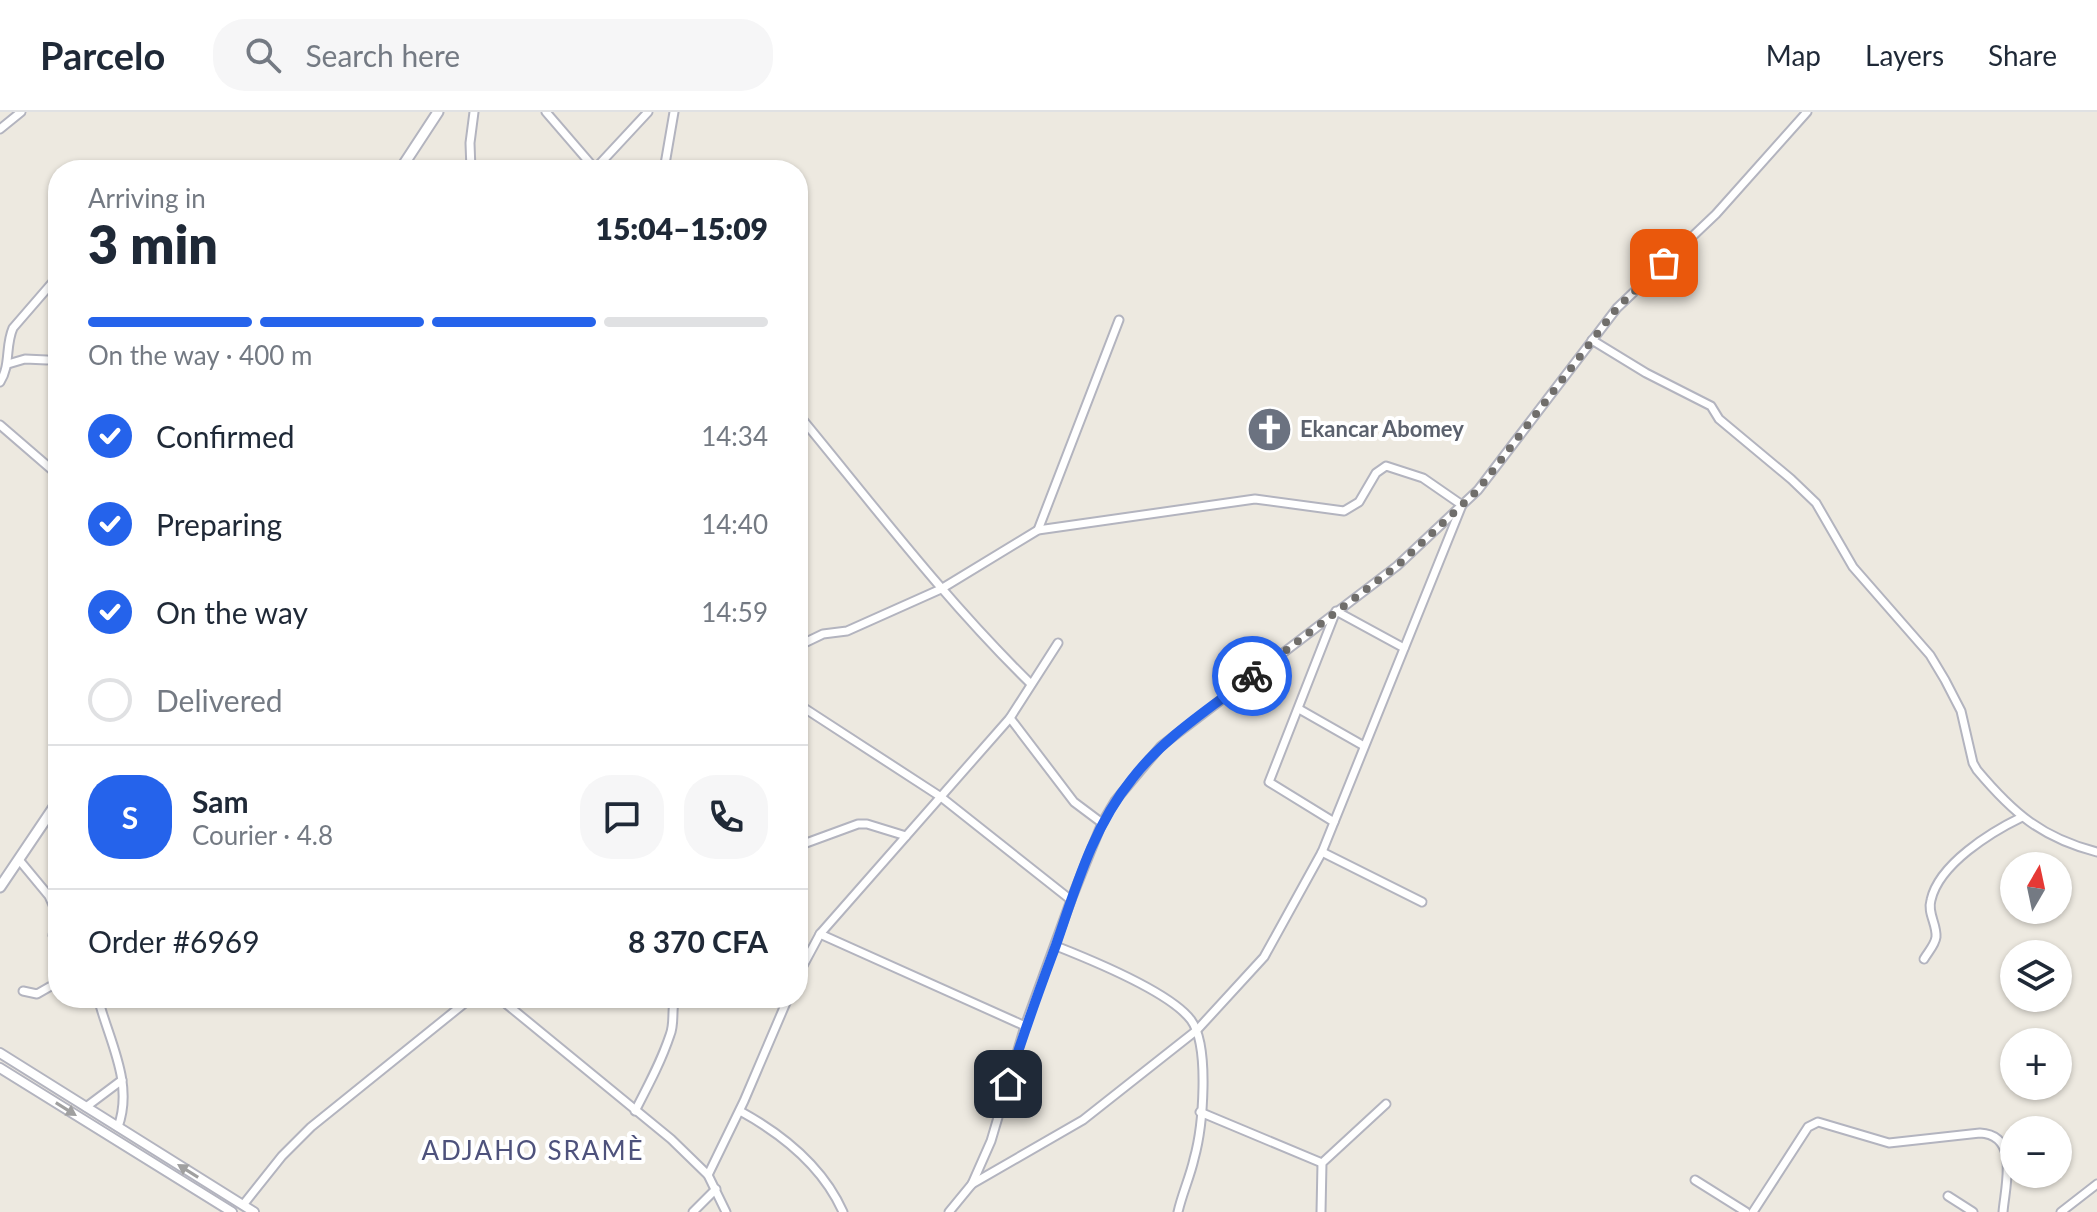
<!DOCTYPE html>
<html lang="en">
<head>
<meta charset="utf-8">
<style>
  body { margin:0; font-family:Lato,sans-serif; background:#f6f6f7; color:#1f2937; height:100vh; display:flex; flex-direction:column; font-size:30px; white-space:nowrap }
  * { box-sizing:border-box; margin:0 }
  p { font-size:26px; color:#747a83 }
  .icon { flex:none; width:44px; height:44px; fill:none; stroke:currentColor; stroke-width:2; stroke-linecap:round; stroke-linejoin:round }
  .map { position:relative; flex:1; overflow:hidden }
  .side { position:absolute; left:48px; top:48px; width:760px; height:848px; display:flex; flex-direction:column; background:#fff; border-radius:32px; box-shadow:0 2px 6px #0004 }
  .side>* { flex:none }
  .needle { width:52px; rotate:9deg }
  .controls { position:absolute; left:2000px; top:740px; display:grid; gap:16px }
  .controls a { display:grid; place-items:center; width:72px; height:72px; border-radius:50%; background:#fff; box-shadow:0 2px 6px #0004; font-size:40px }
  .pin { position:absolute; display:grid; place-items:center; width:68px; height:68px; color:#fff; margin:-34px; border-radius:16px; box-shadow:0 4px 12px #0006 }
  .courier { position:absolute; display:grid; place-items:center; width:80px; height:80px; margin:-40px; border:6px solid #2563eb; border-radius:50%; background:#fff; color:#222; box-shadow:0 2px 10px #0007 }
  .headline em { font-style:normal; font-weight:800 }
  .headline div { display:flex; flex-direction:column-reverse }
  .headline { display:flex; align-items:center; justify-content:space-between; height:136px; padding:0 40px }
  h1 { font-size:52px; font-weight:800; line-height:60px }
  .bar { display:grid; grid-template-columns:repeat(4,1fr); gap:12px 8px; align-content:center; height:96px; padding:0 40px }
  .bar i { height:10px; border-radius:6px; background:#e0e1e3 }
  .bar .on { background:#2563eb }
  .bar p { grid-column:span 4 }
  .line { display:flex; align-items:center; gap:20px; padding:0 40px; border-top:2px solid #e0e1e3 }
  .line div { flex:1 }
  .round { display:grid; place-items:center; flex:none; width:84px; height:84px; border-radius:32px; background:#f6f6f7 }
  ol { padding:0 40px; list-style:none }
  li { display:flex; align-items:center; gap:24px; height:88px }
  li p { margin-inline-start:auto }
  li .icon { padding:8px; border-radius:50%; background:#2563eb; color:#fff; stroke-width:4 }
  li:last-child { color:#747a83 }
  li i { width:44px; height:44px; border:4px solid #e0e1e3; border-radius:50% }
  header { display:flex; align-items:center; gap:48px; box-sizing:border-box; height:112px; padding:0 40px; background:#fff; border-bottom:2px solid #e0e1e3 }
  header strong { font-size:38px }
  nav { display:flex; gap:44px; margin-inline-start:auto; font-size:28px }
  .search { width:560px; height:72px; background:#f6f6f7; display:flex; align-items:center; gap:20px; box-sizing:border-box; padding:0 28px; border-radius:32px; color:#747a83; font-size:30px }
  .map>svg:first-child { display:block }
  .lines { fill:none; stroke-linecap:round; stroke-linejoin:round }
  .minor-casing { stroke:#b3b4bf; stroke-width:11 }
  .tertiary-casing { stroke:#b3b4bf; stroke-width:12 }
  .secondary-casing { stroke:#b3b4bf; stroke-width:13 }
  .minor { stroke:#fff; stroke-width:7 }
  .tertiary { stroke:#fff; stroke-width:8 }
  .secondary { stroke:#fff; stroke-width:9 }
  .oneway { fill:#a0a0a0 }
  .done { stroke:#706e6b; stroke-width:8; stroke-dasharray:0 14.4 }
  .route { stroke:#2563eb; stroke-width:10 }
  .labels { text-anchor:middle; stroke-width:8; stroke-linejoin:round; paint-order:stroke }
  .worship-label { font-size:22px; font-weight:bold; fill:#5b616d; stroke:#fff; text-anchor:start }
  .quarter-label { font-size:26px; letter-spacing:2px; fill:#4e527c; stroke:#fff }
</style>
</head>
<body>
<header>
<strong>Parcelo</strong>
<div class="search"><svg class="icon" aria-label="search" viewBox="0 0 24 24"><circle cx="10" cy="10" r="6"/><path d="M15 15l6 6"/></svg>Search here</div>
<nav><a>Map</a><a>Layers</a><a>Share</a></nav>
</header>
<div class="map">
<svg width="2097" height="1100" viewBox="0 0 2097 1100">
  <rect width="100%" height="100%" fill="#ede9e0"/>
  <g class="lines">
    <defs>
      <g id="minor">
        <polyline points="546,0 596,58"/>
        <polyline points="0,17 21,0"/>
        <polyline points="595,57 648,0"/>
        <polyline points="471,58 470,31 474,0"/>
        <polyline points="664,58 674,0"/>
        <path d="M1592,228L1646,261L1711,294L1719,307L1791,367L1816,391L1853,455L1930,543L1945,568L1961,599L1973,651L1977,658C2013,701 2042,726 2097,740"/>
        <polyline points="8,252 25,247 47,248"/>
        <path d="M0,270C11,253 5,234 13,216L58,164"/>
        <path d="M798,302C874,394 946,489 1031,572"/>
        <polyline points="0,313 58,363"/>
        <polyline points="1038,418 1119,208"/>
        <polyline points="798,534 823,522 847,519 941,477 1038,418 1255,387 1344,399 1359,390 1376,361 1386,354 1423,366 1462,393 1397,454 1161,634 1115,689 1102,711 1071,788 1025,914 991,1029 972,1072"/>
        <polyline points="798,592 941,685 1071,788"/>
        <polyline points="1299,597 1364,634"/>
        <polyline points="1010,606 1074,690 1102,711"/>
        <polyline points="1334,710 1269,670 1336,499 1404,536"/>
        <polyline points="798,734 858,712 867,712 906,724"/>
        <polyline points="1322,740 1422,790"/>
        <polyline points="20,749 49,784 58,804"/>
        <polyline points="58,806 53,823 58,833"/>
        <polyline points="820,822 1025,914"/>
        <path d="M1056,834C1089,847 1170,880 1191,908C1210,934 1203,1015 1194,1047C1190,1065 1182,1082 1178,1100"/>
        <path d="M1924,847C1928,840 1935,833 1936,825C1937,812 1927,801 1931,788C1939,752 1991,720 2022,705"/>
        <polyline points="798,863 820,822 1010,606 1058,531"/>
        <polyline points="23,879 37,882 58,870"/>
        <path d="M98,886C109,929 134,971 118,1015"/>
        <polyline points="499,886 671,1027 708,1063 726,1100"/>
        <polyline points="86,995 122,968"/>
        <path d="M635,999C648,974 661,950 670,923C675,911 671,898 675,886"/>
        <path d="M740,999C782,1022 823,1055 843,1100"/>
        <polyline points="1200,1000 1322,1051"/>
        <polyline points="708,1063 744,989 788,886"/>
        <polyline points="1695,1068 1746,1100"/>
        <polyline points="1948,1084 1973,1100"/>
        <polyline points="243,1093 282,1044 311,1015 471,886"/>
        <polyline points="693,1100 716,1077"/>
        <polyline points="949,1100 972,1072 1083,1008 1197,918 1264,845 1322,740 1462,393 1478,378 1617,196 1716,102 1807,0"/>
        <polyline points="1321,1100 1322,1051 1386,992"/>
        <path d="M1753,1100L1808,1015L1818,1010L1889,1031L1980,1021C2020,1023 2005,1074 2003,1100"/>
        <polyline points="2061,1100 2097,1072"/>
      </g>
      <g id="tertiary">
        <polyline points="0,941 254,1100"/>
        <polyline points="0,956 232,1100"/>
      </g>
      <g id="secondary">
        <polyline points="400,58 438,0"/>
        <polyline points="0,775 58,689"/>
      </g>
    </defs>
    <use href="#minor" class="minor-casing"/>
    <use href="#tertiary" class="tertiary-casing"/>
    <use href="#secondary" class="secondary-casing"/>
    <use href="#minor" class="minor"/>
    <use href="#tertiary" class="tertiary"/>
    <use href="#secondary" class="secondary"/>
  </g>
  <defs><path id="oneway-solid" d="M-6-.8H1V-3.2L6.5 0L1 3.2V.8H-6Z" transform="scale(2)"/></defs>
  <g class="oneway">
    <use href="#oneway-solid" transform="translate(66 997) rotate(32)"/>
    <use href="#oneway-solid" transform="translate(188 1059) rotate(-148)"/>
  </g>
  <g class="lines">
    <polyline class="done" points="1252,564 1397,454 1478,378 1617,196 1664,151"/>
    <path class="route" d="M1008,972C1022,924 1039,879 1056,833C1076,775 1093,715 1132,667C1164,625 1211,596 1252,564"/>
  </g>
  <defs>
    <symbol id="church-disc" viewBox="-11 -11 22 22"><circle r="9.5" fill="#6b7280" stroke="#fff"/><path d="M-1.2-6h2.4v3.5h3.3v2.4h-3.3V6h-2.4V-.1h-3.3v-2.4h3.3Z" fill="#fff"/></symbol>
  </defs>
  <g fill-rule="evenodd">
    <use href="#church-disc" x="1244" y="292" width="51" height="51"/>
  </g>
  <g class="labels">
    <g class="worship-label">
      <text x="1300" y="325">Ekancar Abomey</text>
    </g>
    <g class="quarter-label">
      <text x="533" y="1048">ADJAHO SRAMÈ</text>
    </g>
  </g>
</svg>
<div class="controls">
<a><svg class="needle" viewBox="-14 -14 28 28"><path d="M0-13l5 13h-10z" fill="#e53935"/><path d="M0 13l5-13h-10z" fill="#747a83"/></svg></a>
<a><svg class="icon" aria-label="layers" viewBox="0 0 24 24"><path d="M12 4l9 5-9 5-9-5zM3 14l9 5 9-5"/></svg></a>
<a>+</a>
<a>−</a>
</div>
<div class="pin" style="left:1664px;top:151px;background:#ea580c"><svg class="icon" aria-label="bag" viewBox="0 0 24 24"><path d="M5 8h14l-1 12H6zM9 8a3 3 0 0 1 6 0"/></svg></div>
<div class="pin" style="left:1008px;top:972px;background:#1f2937"><svg class="icon" aria-label="home" viewBox="0 0 24 24"><path d="M3 11l9-7 9 7M6 9v11h12V9"/></svg></div>
<div class="courier" style="left:1252px;top:564px"><svg class="icon" aria-label="bike" viewBox="0 0 24 24"><circle cx="6" cy="16" r="4"/><circle cx="18" cy="16" r="4"/><path d="M6 16l4-8h5l3 8M10 8l3 8H6M13 5h3"/></svg></div>
<section class="side">
<div class="headline"><div><h1>3 min</h1><p>Arriving in</p></div><em>15:04–15:09</em></div>
<div class="bar"><i class="on"></i><i class="on"></i><i class="on"></i><i></i><p>On the way · 400 m</p></div>
<ol>
<li><svg class="icon" aria-label="check" viewBox="0 0 24 24"><path d="M5 12l5 5 9-10"/></svg>Confirmed<p>14:34</p></li>
<li><svg class="icon" aria-label="check" viewBox="0 0 24 24"><path d="M5 12l5 5 9-10"/></svg>Preparing<p>14:40</p></li>
<li><svg class="icon" aria-label="check" viewBox="0 0 24 24"><path d="M5 12l5 5 9-10"/></svg>On the way<p>14:59</p></li>
<li><i></i>Delivered</li>
</ol>
<div class="line" style="height:144px"><b class="round" style="background:#2563eb;color:#fff">S</b><div><b>Sam</b><p>Courier · 4.8</p></div><a class="round"><svg class="icon" aria-label="chat" viewBox="0 0 24 24"><path d="M4 5h16v11H9l-5 4z"/></svg></a><a class="round"><svg class="icon" aria-label="phone" viewBox="0 0 24 24"><path d="M5 4h4l2 5-3 2q2 4 5 5l2-3 5 2v4C11 20 4 13 5 4z"/></svg></a></div>
<div class="line" style="height:104px"><div>Order #6969</div><b>8 370 CFA</b></div>
</section>
</div>
</body>
</html>
